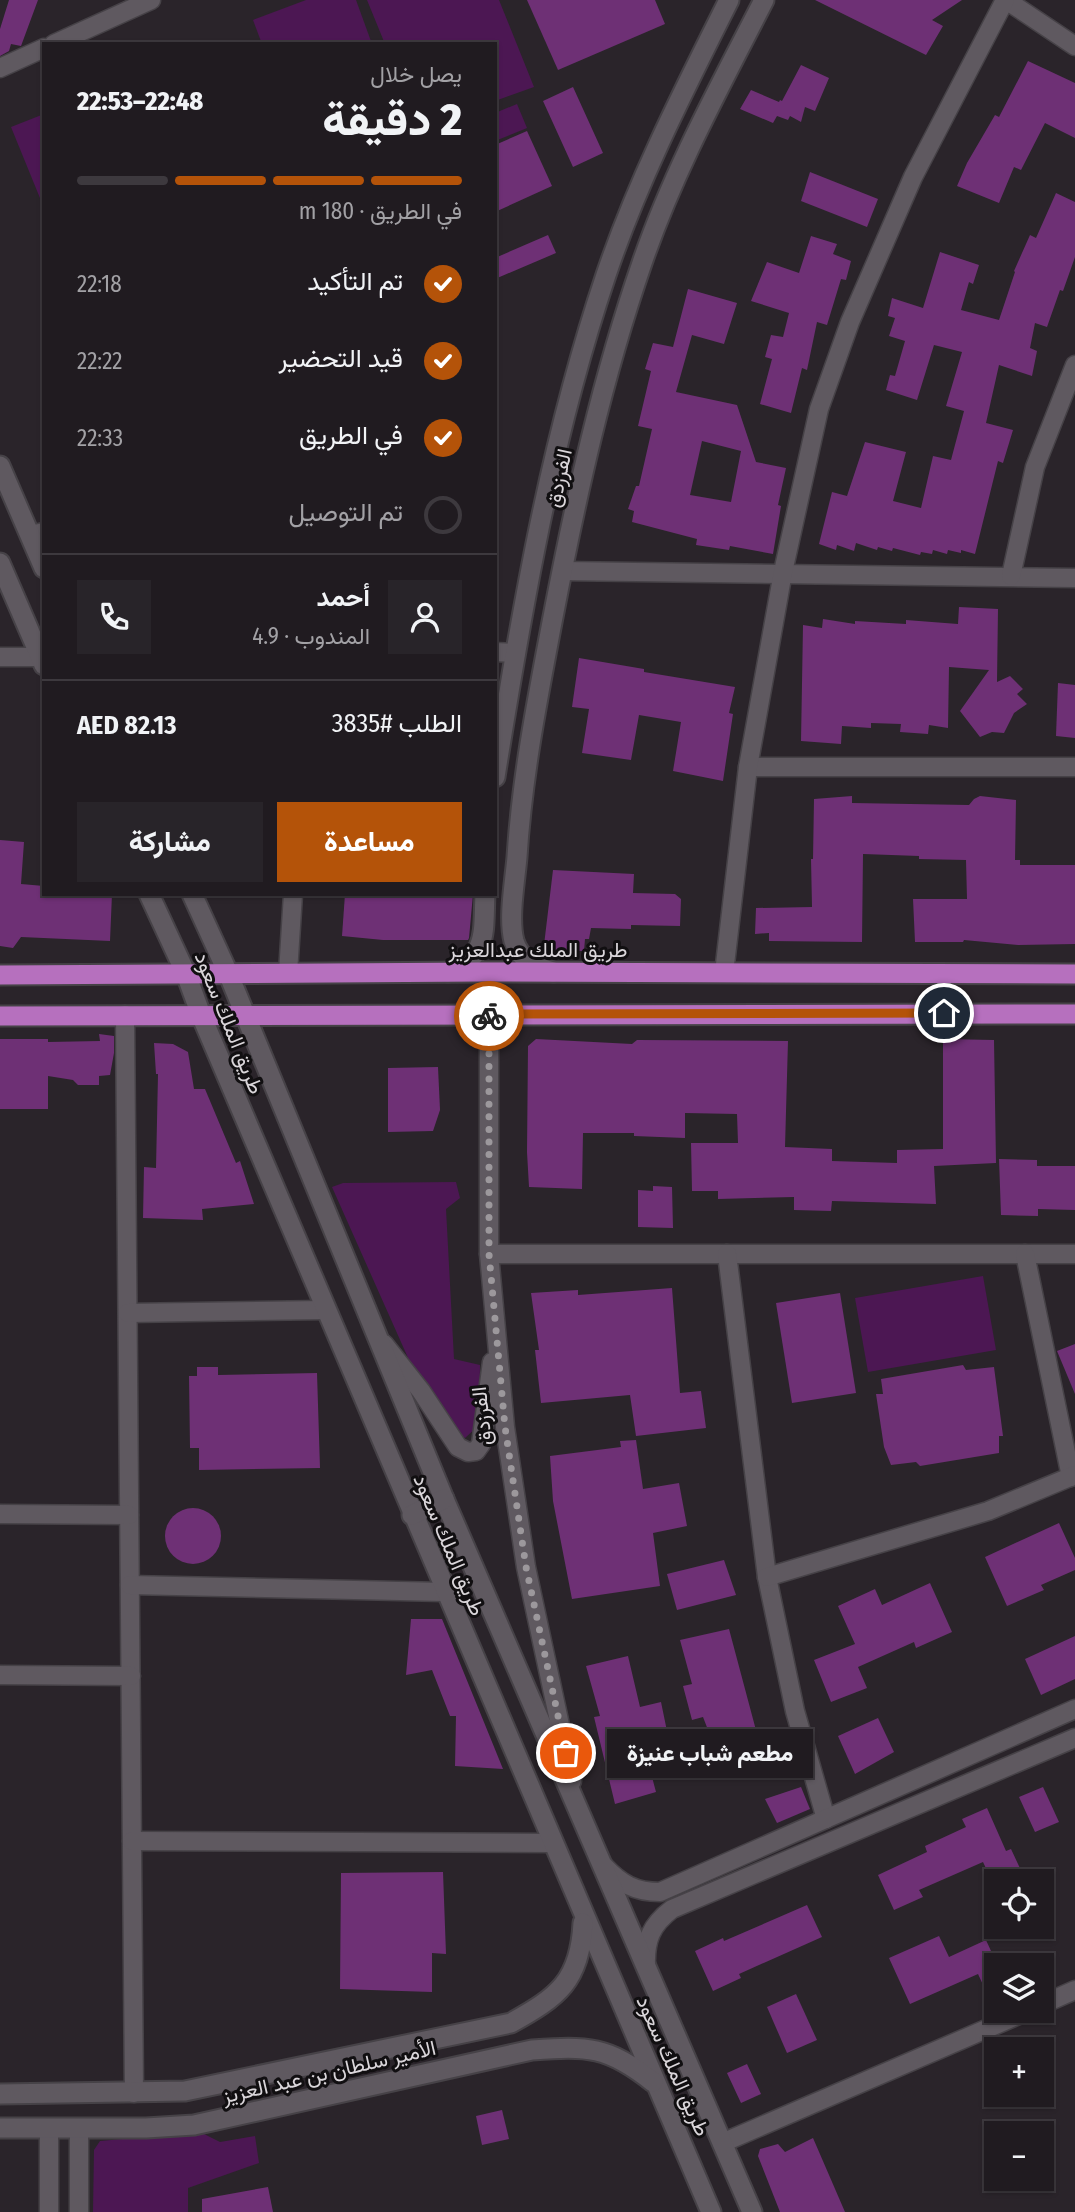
<!DOCTYPE html>
<html lang="ar">
<head>
<meta charset="utf-8">
<style>
  body { margin:0; font-family:"Fira Sans Condensed",Vazirmatn,sans-serif; background:#282429; color:#f1f3f6; direction:rtl; height:100vh; display:flex; flex-direction:column; font-size:26px; white-space:nowrap }
  * { box-sizing:border-box; margin:0 }
  p { font-size:23px; color:#a2a1a5 }
  .icon { flex:none; width:38px; height:38px; fill:none; stroke:currentColor; stroke-width:2; stroke-linecap:round; stroke-linejoin:round }
  .map { position:relative; flex:1; overflow:hidden; direction:ltr }
  .details { position:absolute; left:42px; top:42px; width:455px; height:854px; display:flex; flex-direction:column; background:#201b20; border-radius:0px; box-shadow:0 2px 5px #0004,0 0 0 2px #3d393e; direction:rtl }
  .details>* { flex:none }
  .fabs { position:absolute; left:984px; top:1869px; display:grid; gap:14px }
  .fabs a { display:grid; place-items:center; width:70px; height:70px; border-radius:0px; background:#201b20; box-shadow:0 2px 5px #0004,0 0 0 2px #3d393e; font-size:35px }
  .pin { position:absolute; display:grid; place-items:center; width:60px; height:60px; color:#fff; margin:-30px; border:4px solid #fff; border-radius:50%; box-shadow:0 2px 7px #0007 }
  .courier { position:absolute; display:grid; place-items:center; width:70px; height:70px; margin:-35px; border:5px solid #b45309; border-radius:50%; background:#fff; color:#222; box-shadow:0 2px 9px #0007 }
  .bubble { position:absolute; height:49px; border-radius:0px; background:#201b20; box-shadow:0 2px 5px #0004,0 0 0 2px #3d393e; font-size:23px; font-weight:800; line-height:49px; text-align:center; direction:rtl }
  .headline em { font-style:normal; font-weight:800 }
  .headline div { display:flex; flex-direction:column-reverse }
  .headline { display:flex; align-items:center; justify-content:space-between; height:119px; padding:0 35px }
  h1 { font-size:46px; font-weight:800; line-height:52px }
  .bar { display:grid; grid-template-columns:repeat(4,1fr); gap:10px 7px; align-content:center; height:84px; padding:0 35px }
  .bar i { height:9px; border-radius:5px; background:#3d393e }
  .bar .active { background:#b45309 }
  .bar p { grid-column:span 4 }
  .line { display:flex; align-items:center; gap:18px; padding:0 35px; border-top:2px solid #3d393e }
  .line div { flex:1 }
  .round { display:grid; place-items:center; flex:none; width:74px; height:74px; border-radius:0px; background:#282429 }
  ol { padding:0 35px; list-style:none }
  li { display:flex; align-items:center; gap:21px; height:77px }
  li p { margin-inline-start:auto }
  li .icon { padding:7px; border-radius:50%; background:#b45309; color:#fff; stroke-width:4 }
  li:last-child { color:#a2a1a5 }
  li i { width:38px; height:38px; border:4px solid #3d393e; border-radius:50% }
  .cta { display:flex; gap:14px; margin-top:auto; padding:14px 35px }
  .cta a { flex:1; height:80px; border-radius:0px; background:#b45309; color:#fff; font-size:28px; font-weight:800; line-height:80px; text-align:center }
  .cta a+a { background:#282429; color:#f1f3f6 }
  .map>svg:first-child { display:block }
  .green { fill:#4c1753 }
  .building { fill:#6e3075; fill-rule:evenodd }
  .lines { fill:none; stroke-linecap:round; stroke-linejoin:round }
  .minor-casing { stroke:#464247; stroke-width:21 }
  .tertiary-casing { stroke:#464247; stroke-width:23 }
  .trunk-casing { stroke:#464247; stroke-width:23 }
  .minor { stroke:#5f5960; stroke-width:18 }
  .tertiary { stroke:#5f5960; stroke-width:19 }
  .trunk { stroke:#b670be; stroke-width:19 }
  .done { stroke:#9c989c; stroke-width:7; stroke-dasharray:0 12.6 }
  .route { stroke:#b45309; stroke-width:9 }
  .labels { text-anchor:middle; stroke-width:6; stroke-linejoin:round; paint-order:stroke }
  .street-label { font-size:21px; fill:#dad6da; stroke:#110f11 }
</style>
</head>
<body>
<div class="map">
<svg width="1075" height="2212" viewBox="0 0 1075 2212">
  <rect width="100%" height="100%" fill="#2a242a"/>
  <g class="green">
    <polygon points="306,0 356,0 372,44 262,44 253,20"/>
    <polygon points="367,0 499,0 534,87 495,101 495,44 385,44"/>
    <polygon points="517,104 527,128 495,141 495,113"/>
    <polygon points="44,114 44,202 42,203 11,127"/>
    <polygon points="456,1182 460,1198 446,1209 454,1359 480,1365 479,1425 465,1438 451,1428 413,1369 332,1187 343,1183"/>
    <polygon points="983,1276 996,1350 868,1372 855,1298"/>
    <polygon points="200,2132 220,2142 255,2136 259,2163 188,2188 188,2212 93,2212 94,2150 100,2141"/>
  </g>
  <g class="building">
    <polygon points="9,0 38,0 21,46 11,44 9,51 0,56 0,29"/>
    <polygon points="527,0 655,0 665,24 558,70"/>
    <polygon points="815,0 962,0 932,20 943,26 926,55"/>
    <polygon points="1028,61 1075,83 1075,138 1045,123 1021,170 1014,167 999,203 957,186 967,163 995,115 999,117"/>
    <polygon points="801,65 829,78 815,111 805,107 801,122 790,116 788,120 777,116 773,123 740,109 751,90 779,102 780,100 782,101"/>
    <polygon points="573,87 603,153 573,167 543,101"/>
    <polygon points="527,131 552,186 495,212 495,145"/>
    <polygon points="810,172 878,199 867,227 801,201"/>
    <polygon points="1056,193 1075,202 1075,257 1063,291 1060,290 1047,327 1035,323 1030,348 1037,351 1032,376 999,365 986,423 1013,430 1003,463 998,461 975,554 961,550 961,553 948,550 947,554 933,550 932,554 921,552 920,555 893,548 892,551 878,547 877,550 856,543 854,551 837,545 836,550 819,544 832,492 847,496 865,442 906,452 893,501 921,508 933,456 951,460 964,411 946,406 962,352 934,345 917,400 886,390 890,375 895,376 905,341 889,336 895,318 888,316 892,298 923,308 940,252 979,265 973,284 969,282 961,310 999,320 1015,272 1014,271 1030,235 1036,238"/>
    <polygon points="548,235 556,253 495,279 495,258"/>
    <polygon points="811,236 837,244 833,254 851,261 846,280 841,279 827,325 817,322 807,370 802,368 791,413 760,404 772,359 765,357 771,335 783,337 789,313 751,301 767,262 799,273"/>
    <path d="M688,289L737,303L724,344L692,335L676,392L737,405L756,462L786,468L778,505L781,506L773,554L730,546L729,550L696,545L697,539L632,522L634,511L628,509L636,486H639L652,429L638,426L651,371L645,369L653,343L673,347ZM702,441L741,451L731,502L690,495Z"/>
    <polygon points="959,607 998,609 997,682 1010,676 1023,689 1017,694 1027,704 1014,713 1004,733 992,732 980,737 960,711 989,670 949,667 948,728 929,725 928,734 900,732 901,724 871,723 871,728 842,726 841,744 801,741 803,625 822,628 823,619 855,624 855,621 906,624 906,620 958,624"/>
    <polygon points="579,658 644,669 644,672 735,687 729,713 733,714 723,781 673,771 681,722 639,715 631,760 582,753 589,709 572,707"/>
    <polygon points="1058,683 1075,685 1075,738 1056,736"/>
    <polygon points="852,796 852,803 969,805 974,799 980,796 1016,800 1015,860 1020,860 1020,865 1075,865 1075,944 1018,945 964,940 963,942 915,942 913,899 967,899 966,860 919,859 919,856 863,854 862,942 769,941 769,933 755,934 756,908 812,907 811,859 813,859 814,799"/>
    <polygon points="0,840 24,842 21,884 44,886 44,894 112,894 110,941 21,937 13,948 0,946"/>
    <polygon points="553,870 634,874 633,893 675,894 681,899 680,926 631,925 631,929 591,928 589,939 585,939 584,951 552,950 544,945"/>
    <polygon points="345,894 473,894 469,938 468,940 383,940 342,936"/>
    <polygon points="99,1034 114,1036 114,1053 110,1075 99,1076 99,1085 78,1085 73,1080 48,1076 48,1109 0,1109 0,1039 48,1039 48,1042 100,1041"/>
    <polygon points="536,1039 632,1044 637,1040 788,1041 785,1147 832,1149 832,1161 897,1163 897,1150 943,1149 943,1039 994,1040 996,1163 934,1166 936,1204 832,1201 831,1211 794,1210 794,1197 718,1199 718,1191 692,1191 691,1143 738,1143 737,1114 685,1113 685,1138 634,1136 634,1133 583,1133 582,1189 529,1187 527,1152 528,1046"/>
    <polygon points="154,1043 173,1044 188,1052 194,1089 205,1089 236,1163 240,1161 254,1204 202,1209 203,1220 143,1218 144,1167 156,1168 158,1074 156,1074"/>
    <polygon points="438,1067 440,1110 433,1131 388,1132 388,1068"/>
    <polygon points="999,1159 1037,1160 1037,1166 1075,1166 1075,1210 1038,1209 1038,1216 1001,1215"/>
    <polygon points="653,1186 672,1187 673,1228 638,1227 638,1190 653,1191"/>
    <polygon points="672,1288 680,1393 701,1391 706,1428 636,1436 630,1395 541,1403 535,1350 539,1350 531,1293 578,1290 578,1295"/>
    <polygon points="840,1293 856,1393 792,1403 776,1303"/>
    <polygon points="1075,1344 1075,1394 1057,1351"/>
    <polygon points="963,1365 966,1370 994,1367 1003,1436 999,1436 999,1453 920,1466 916,1462 891,1465 884,1447 876,1394 883,1394 881,1379"/>
    <polygon points="197,1367 218,1367 218,1375 317,1373 320,1468 199,1470 199,1448 190,1448 189,1376 197,1376"/>
    <polygon points="636,1440 643,1489 679,1483 687,1526 653,1533 660,1586 572,1599 553,1501 550,1456 621,1447 620,1441"/>
    <circle cx="193" cy="1536" r="28"/>
    <polygon points="1059,1523 1075,1558 1075,1570 1041,1585 1044,1590 1007,1606 985,1557"/>
    <polygon points="724,1560 736,1595 677,1610 667,1574"/>
    <polygon points="930,1583 952,1632 916,1648 914,1642 858,1667 867,1688 831,1702 814,1660 855,1644 838,1606 875,1589 882,1605"/>
    <polygon points="411,1619 442,1619 503,1769 455,1766 456,1716 450,1716 432,1670 406,1675"/>
    <polygon points="729,1629 757,1734 768,1730 779,1764 727,1779 703,1717 692,1720 683,1686 692,1684 680,1640"/>
    <polygon points="1075,1636 1075,1679 1041,1695 1025,1659"/>
    <polygon points="628,1656 640,1707 661,1702 668,1736 643,1743 656,1792 615,1804 594,1717 600,1716 586,1666"/>
    <polygon points="878,1718 894,1752 855,1774 838,1736"/>
    <polygon points="801,1787 810,1809 777,1823 765,1799"/>
    <polygon points="1043,1787 1059,1822 1035,1832 1019,1797"/>
    <polygon points="987,1808 1006,1851 1011,1849 1026,1881 992,1881 983,1862 919,1890 923,1897 894,1910 878,1875 927,1852 925,1846 966,1827 962,1819"/>
    <polygon points="443,1872 446,1954 432,1953 432,1992 340,1989 341,1873"/>
    <polygon points="807,1905 822,1937 739,1974 741,1978 713,1991 695,1951 723,1938 724,1941"/>
    <polygon points="939,1936 949,1957 986,1940 996,1962 996,1984 985,1989 978,1974 910,2004 889,1958"/>
    <polygon points="796,1994 817,2040 787,2053 767,2007"/>
    <polygon points="747,2064 761,2094 741,2103 727,2073"/>
    <polygon points="502,2110 509,2139 482,2145 476,2116"/>
    <polygon points="813,2138 845,2212 780,2212 758,2156 760,2149 778,2144 785,2152"/>
    <polygon points="268,2187 273,2212 202,2212 202,2199"/>
  </g>
  <g class="lines">
    <defs>
      <g id="minor">
        <polyline points="1006,0 1075,46"/>
        <polyline points="54,44 151,0"/>
        <polyline points="0,68 44,48"/>
        <polyline points="30,535 44,532"/>
        <polyline points="562,571 1075,578"/>
        <polyline points="1011,576 1035,467 1075,365"/>
        <polyline points="495,652 516,653"/>
        <polyline points="0,657 40,657"/>
        <polyline points="748,767 1075,767"/>
        <polyline points="288,973 293,894"/>
        <polyline points="724,973 748,767 783,572 819,409 850,322 913,177 1005,0"/>
        <polyline points="489,1014 489,1254 505,1427 526,1567 572,1781"/>
        <polyline points="125,1015 134,2093"/>
        <polyline points="489,1254 1075,1254"/>
        <polyline points="727,1254 767,1577 795,1711 826,1819"/>
        <polyline points="1025,1254 1071,1477"/>
        <polyline points="128,1313 324,1310"/>
        <polyline points="384,1344 421,1391 458,1447 468,1452 476,1451 481,1444 492,1362"/>
        <polyline points="0,1514 129,1515"/>
        <polyline points="767,1577 988,1511 1075,1475"/>
        <polyline points="130,1585 444,1592"/>
        <polyline points="0,1675 131,1676"/>
        <polyline points="132,1841 551,1843"/>
        <path d="M604,1866C621,1884 635,1892 660,1892L1075,1709"/>
        <path d="M646,1966C645,1940 651,1925 672,1909L1075,1738"/>
        <polyline points="1041,2005 1075,1990"/>
        <polyline points="722,2143 1028,2011"/>
        <polyline points="49,2212 49,2128"/>
        <polyline points="79,2212 79,2128"/>
      </g>
      <g id="tertiary">
        <polyline points="0,466 44,568"/>
        <polyline points="0,563 44,665"/>
        <path d="M495,777C522,608 551,438 606,275C638,180 684,90 729,0"/>
        <path d="M149,894L186,974L201,1015C369,1415 539,1814 711,2212"/>
        <polyline points="192,894 228,973 444,1499 752,2212"/>
        <path d="M448,972C489,956 483,932 485,894"/>
        <path d="M553,972C535,967 520,960 514,941C508,918 515,881 517,857C522,776 538,696 553,617C576,497 602,379 642,263C673,172 720,86 764,0"/>
        <polyline points="412,1515 444,1499"/>
        <path d="M0,2094L185,2091L511,2023C558,1997 580,1981 583,1923"/>
        <path d="M0,2128H146L194,2125L532,2050C588,2046 608,2046 653,2082"/>
      </g>
      <g id="trunk">
        <polyline points="0,975 481,972 1075,974"/>
        <polyline points="0,1016 1075,1014"/>
      </g>
    </defs>
    <use href="#minor" class="minor-casing"/>
    <use href="#tertiary" class="tertiary-casing"/>
    <use href="#trunk" class="trunk-casing"/>
    <use href="#minor" class="minor"/>
    <use href="#tertiary" class="tertiary"/>
    <use href="#trunk" class="trunk"/>
  </g>
  <g class="lines">
    <polyline class="done" points="489,1016 489,1254 505,1427 526,1567 566,1753"/>
    <polyline class="route" points="489,1016 489,1014 944,1013"/>
  </g>
  <g class="labels">
    <g class="street-label">
      <text transform="translate(559 478) rotate(-78)" y="7">الفرزدق</text>
      <text x="538" y="957">طريق الملك عبدالعزيز</text>
      <text transform="translate(229 1023) rotate(68)" y="7">طريق الملك سعود</text>
      <text transform="translate(482 1416) rotate(-96)" y="7">الفرزدق</text>
      <text transform="translate(449 1545) rotate(67)" y="7">طريق الملك سعود</text>
      <text transform="translate(673 2066) rotate(66)" y="7">طريق الملك سعود</text>
      <text transform="translate(329 2072) rotate(-13)" y="7">الأمير سلطان بن عبد العزيز</text>
    </g>
  </g>
</svg>
<div class="fabs">
<a><svg class="icon" aria-label="locate" viewBox="0 0 24 24"><circle cx="12" cy="12" r="6"/><path d="M12 2v4M12 18v4M2 12h4M18 12h4"/></svg></a>
<a><svg class="icon" aria-label="layers" viewBox="0 0 24 24"><path d="M12 4l9 5-9 5-9-5zM3 14l9 5 9-5"/></svg></a>
<a>+</a>
<a>−</a>
</div>
<div class="pin" style="left:566px;top:1753px;background:#ea580c"><svg class="icon" aria-label="bag" viewBox="0 0 24 24"><path d="M5 8h14l-1 12H6zM9 8a3 3 0 0 1 6 0"/></svg></div>
<div class="pin" style="left:944px;top:1013px;background:#1f2937"><svg class="icon" aria-label="home" viewBox="0 0 24 24"><path d="M3 11l9-7 9 7M6 9v11h12V9"/></svg></div>
<div class="courier" style="left:489px;top:1016px"><svg class="icon" aria-label="bike" viewBox="0 0 24 24"><circle cx="6" cy="16" r="4"/><circle cx="18" cy="16" r="4"/><path d="M6 16l4-8h5l3 8M10 8l3 8H6M13 5h3"/></svg></div>
<div class="bubble" style="left:607px;top:1729px;width:206px">مطعم شباب عنيزة</div>
<section class="details">
<div class="headline"><div><h1>2 دقيقة</h1><p>يصل خلال</p></div><em>22:48–22:53</em></div>
<div class="bar"><i class="active"></i><i class="active"></i><i class="active"></i><i></i><p>في الطريق · 180 m</p></div>
<ol>
<li><svg class="icon" aria-label="check" viewBox="0 0 24 24"><path d="M5 12l5 5 9-10"/></svg>تم التأكيد<p>22:18</p></li>
<li><svg class="icon" aria-label="check" viewBox="0 0 24 24"><path d="M5 12l5 5 9-10"/></svg>قيد التحضير<p>22:22</p></li>
<li><svg class="icon" aria-label="check" viewBox="0 0 24 24"><path d="M5 12l5 5 9-10"/></svg>في الطريق<p>22:33</p></li>
<li><i></i>تم التوصيل</li>
</ol>
<div class="line" style="height:126px"><a class="round"><svg class="icon" aria-label="person" viewBox="0 0 24 24"><circle cx="12" cy="8" r="4"/><path d="M4 21q1-7 8-7t8 7"/></svg></a><div><b>أحمد</b><p>المندوب · 4.9</p></div><a class="round"><svg class="icon" aria-label="phone" viewBox="0 0 24 24"><path d="M5 4h4l2 5-3 2q2 4 5 5l2-3 5 2v4C11 20 4 13 5 4z"/></svg></a></div>
<div class="line" style="height:91px"><div>الطلب #3835</div><b>AED 82.13</b></div>
<div class="cta"><a>مساعدة</a><a>مشاركة</a></div>
</section>
</div>
</body>
</html>
